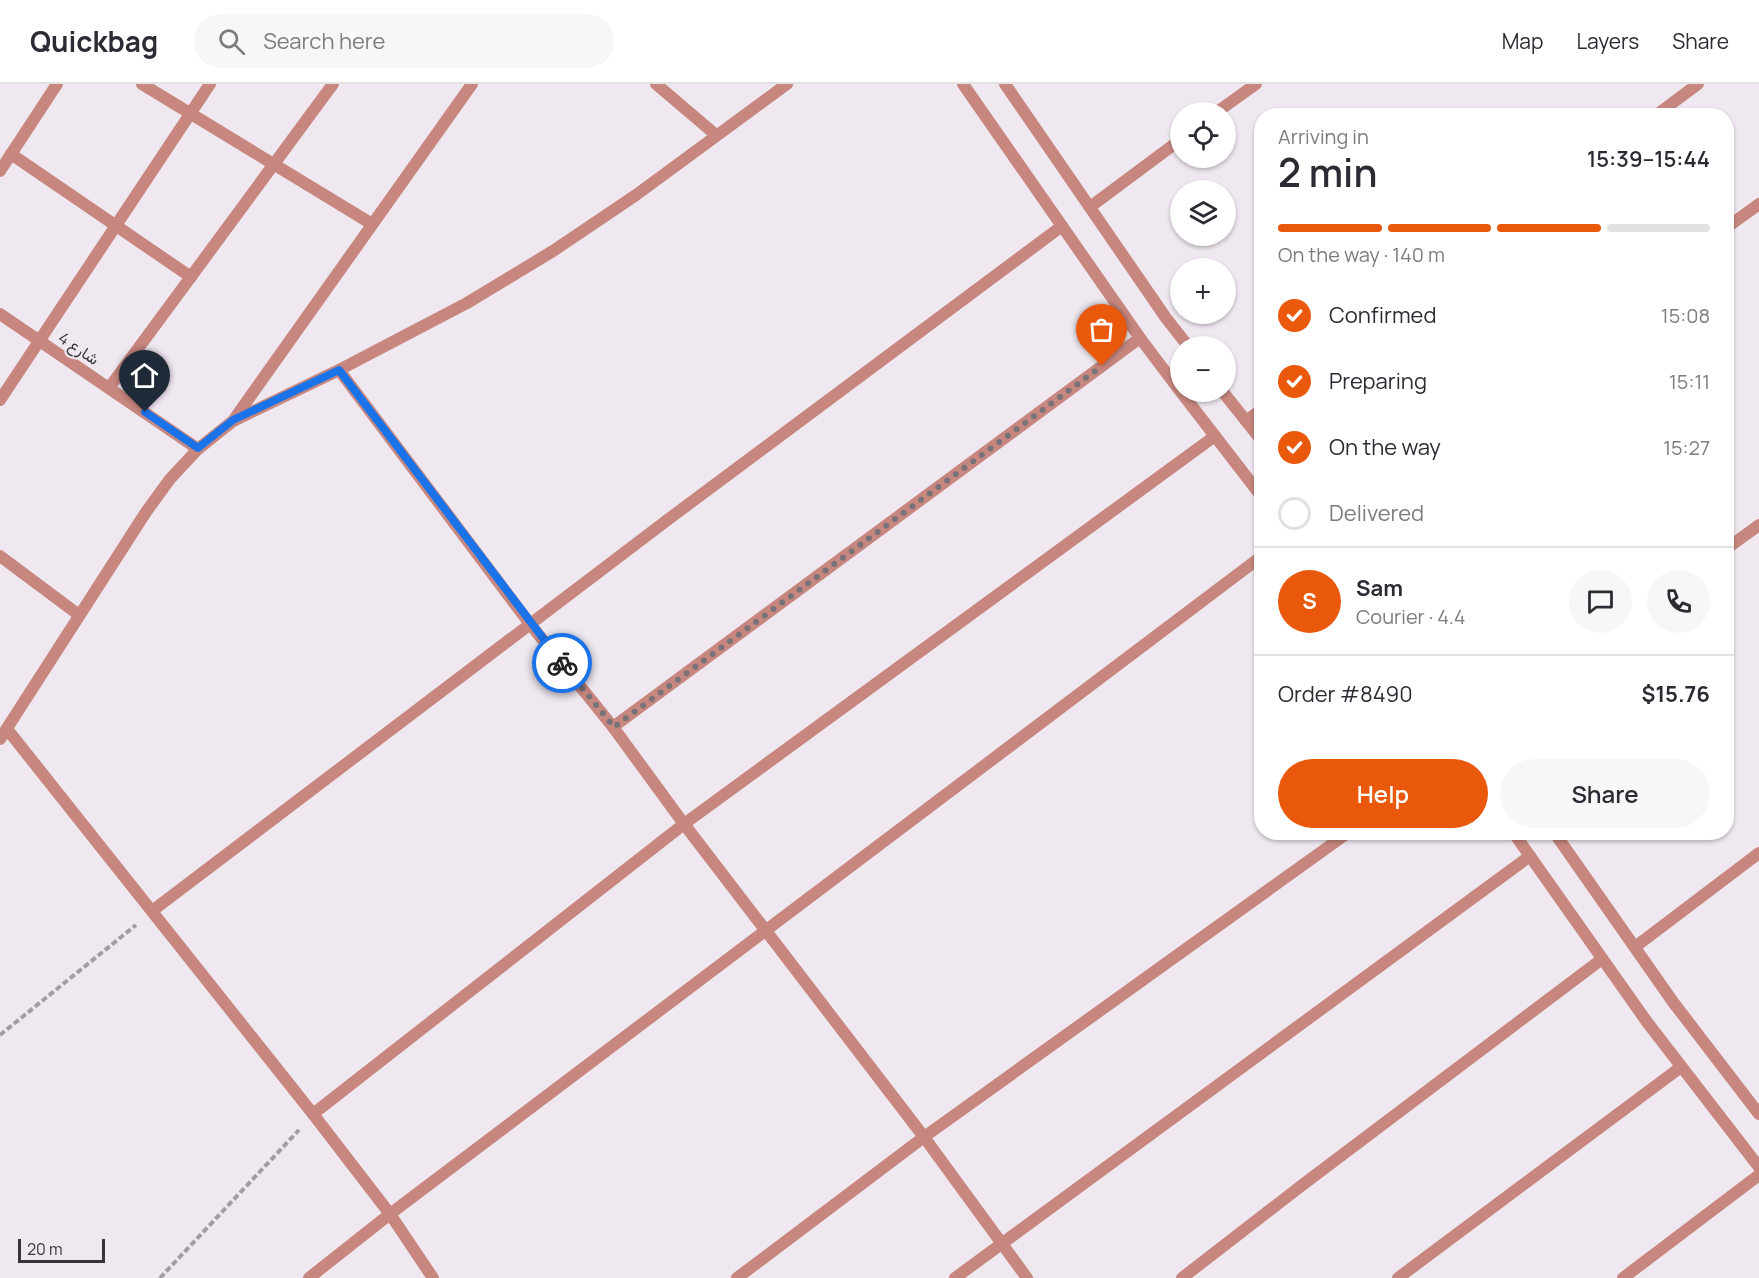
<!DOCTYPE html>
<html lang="en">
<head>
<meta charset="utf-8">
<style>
  body { margin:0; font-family:Manrope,Vazirmatn,sans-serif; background:#f7f7f7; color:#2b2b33; height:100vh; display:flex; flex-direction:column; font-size:22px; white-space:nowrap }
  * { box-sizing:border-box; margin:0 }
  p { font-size:20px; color:#7c7c81 }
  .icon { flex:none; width:33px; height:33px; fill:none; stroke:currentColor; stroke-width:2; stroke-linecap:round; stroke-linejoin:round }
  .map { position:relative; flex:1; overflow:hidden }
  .side { position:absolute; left:1254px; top:24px; width:480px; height:732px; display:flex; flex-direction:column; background:#fff; border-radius:24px; box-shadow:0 2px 4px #0004 }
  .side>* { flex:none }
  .buttons { position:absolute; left:1170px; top:18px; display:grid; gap:12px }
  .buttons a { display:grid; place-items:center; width:66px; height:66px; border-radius:50%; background:#fff; box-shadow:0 2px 4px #0004; font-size:30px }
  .scale { position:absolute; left:18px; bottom:15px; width:87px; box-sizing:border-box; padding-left:6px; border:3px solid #373437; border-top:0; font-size:16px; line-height:21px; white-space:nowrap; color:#373437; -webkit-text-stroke:4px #f0e8f1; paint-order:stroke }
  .pin { position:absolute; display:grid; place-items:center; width:51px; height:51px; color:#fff; margin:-62px -26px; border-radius:50% 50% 50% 0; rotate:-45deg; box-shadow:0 0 6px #0007 }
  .pin .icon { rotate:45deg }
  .courier { position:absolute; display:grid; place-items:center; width:60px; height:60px; margin:-30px; border:4px solid #1a73e8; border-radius:50%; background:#fff; color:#222; box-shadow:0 2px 8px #0007 }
  .overview em { font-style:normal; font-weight:600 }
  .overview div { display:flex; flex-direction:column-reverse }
  .overview { display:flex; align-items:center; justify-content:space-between; height:102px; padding:0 24px }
  h1 { font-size:39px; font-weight:600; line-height:45px }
  .bar { display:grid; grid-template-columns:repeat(4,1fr); gap:9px 6px; align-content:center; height:72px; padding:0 24px }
  .bar i { height:8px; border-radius:4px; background:#e1e1e2 }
  .bar .active { background:#ea580c }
  .bar p { grid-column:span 4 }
  .line { display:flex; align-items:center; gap:15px; padding:0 24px; border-top:2px solid #e1e1e2 }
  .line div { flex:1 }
  .round { display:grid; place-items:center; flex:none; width:63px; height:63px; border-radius:32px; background:#f7f7f7 }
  ol { padding:0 24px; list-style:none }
  li { display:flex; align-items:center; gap:18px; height:66px }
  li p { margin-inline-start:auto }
  li .icon { padding:6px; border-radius:50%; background:#ea580c; color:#fff; stroke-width:4 }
  li:last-child { color:#7c7c81 }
  li i { width:33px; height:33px; border:3px solid #e1e1e2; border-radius:50% }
  .primary-button { display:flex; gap:12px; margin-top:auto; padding:12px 24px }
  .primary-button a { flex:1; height:69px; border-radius:36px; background:#ea580c; color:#fff; font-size:24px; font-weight:600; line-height:69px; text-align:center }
  .primary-button a+a { background:#f7f7f7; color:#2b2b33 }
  header { display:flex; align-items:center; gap:36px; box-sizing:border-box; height:84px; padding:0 30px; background:#fff; border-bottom:2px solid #e1e1e2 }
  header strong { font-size:28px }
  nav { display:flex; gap:33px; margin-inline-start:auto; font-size:21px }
  .search { width:420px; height:54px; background:#f7f7f7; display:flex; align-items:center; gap:15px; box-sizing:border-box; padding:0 21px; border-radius:33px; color:#7c7c81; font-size:22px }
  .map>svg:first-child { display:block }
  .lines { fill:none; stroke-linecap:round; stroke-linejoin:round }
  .path { stroke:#a29ca3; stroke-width:4; stroke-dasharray:6 3; stroke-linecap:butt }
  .street { stroke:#c7877e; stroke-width:12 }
  .done { stroke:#787378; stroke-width:6; stroke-dasharray:0 10.8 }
  .route { stroke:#1a73e8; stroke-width:8 }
  .labels { text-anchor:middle; stroke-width:4.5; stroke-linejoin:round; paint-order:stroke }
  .street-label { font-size:16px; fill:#373437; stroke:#f0e8f1 }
</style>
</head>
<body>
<header>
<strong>Quickbag</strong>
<div class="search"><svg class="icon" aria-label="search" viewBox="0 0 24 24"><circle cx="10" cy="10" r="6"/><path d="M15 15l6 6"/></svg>Search here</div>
<nav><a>Map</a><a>Layers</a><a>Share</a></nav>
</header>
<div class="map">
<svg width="1759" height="1194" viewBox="0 0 1759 1194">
  <rect width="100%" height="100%" fill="#f0e8f1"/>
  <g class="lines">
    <g class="path">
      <polyline points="0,951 136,841"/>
      <polyline points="160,1194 299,1046"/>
    </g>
    <g class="street">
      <polyline points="142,0 372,140"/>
      <polyline points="656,0 716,51"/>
      <polyline points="963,0 1140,254 1180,307"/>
      <polyline points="1005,0 1166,234 1188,262"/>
      <polyline points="1217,28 1256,0"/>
      <polyline points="1655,32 1698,0"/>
      <polyline points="11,70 191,193"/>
      <polyline points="0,87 57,0"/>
      <polyline points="1090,123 1180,56"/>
      <polyline points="1726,144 1759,120"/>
      <polyline points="0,230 198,365"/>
      <polyline points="339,286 530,540 613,643 684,740 924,1053 1027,1194"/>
      <polyline points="109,304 333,0"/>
      <polyline points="1181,308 1262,413"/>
      <polyline points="1223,308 1262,357"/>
      <polyline points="0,316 210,0"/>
      <polyline points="235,334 472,0"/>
      <polyline points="1246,337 1262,325"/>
      <polyline points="1726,465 1759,441"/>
      <polyline points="0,472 79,531"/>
      <polyline points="613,643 1140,254"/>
      <polyline points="7,645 313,1030 390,1130 433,1194"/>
      <polyline points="0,655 146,428 170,395 198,365 233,337 339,286 467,219 553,167 636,111 787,0"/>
      <polyline points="1513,748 1647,938 1759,1083"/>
      <polyline points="1554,748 1673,918 1759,1030"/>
      <polyline points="152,827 670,434 1062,142"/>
      <polyline points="1635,863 1759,769"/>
      <polyline points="313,1030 684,740 1215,352"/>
      <polyline points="309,1194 390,1130 1262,472"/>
      <polyline points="737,1194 924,1053 1349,748"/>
      <polyline points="955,1194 1530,772"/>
      <polyline points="1182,1194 1301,1102 1602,875"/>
      <polyline points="1398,1194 1681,983"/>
      <polyline points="1623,1194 1759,1091"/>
    </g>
  </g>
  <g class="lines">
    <polyline class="done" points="562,579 614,643 1102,282"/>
    <polyline class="route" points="145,328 198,364 233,336 339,286 562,579"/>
  </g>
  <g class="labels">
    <g class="street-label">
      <text transform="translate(79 264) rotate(34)" y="6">شارع 4</text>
    </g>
  </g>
</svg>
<div class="buttons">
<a><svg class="icon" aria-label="locate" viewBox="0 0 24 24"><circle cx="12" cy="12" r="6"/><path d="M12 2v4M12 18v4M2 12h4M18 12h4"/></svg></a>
<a><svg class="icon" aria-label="layers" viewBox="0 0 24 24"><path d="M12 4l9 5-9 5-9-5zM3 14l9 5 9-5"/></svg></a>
<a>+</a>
<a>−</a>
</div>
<div class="scale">20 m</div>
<div class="pin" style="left:1102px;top:282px;background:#ea580c"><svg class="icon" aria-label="bag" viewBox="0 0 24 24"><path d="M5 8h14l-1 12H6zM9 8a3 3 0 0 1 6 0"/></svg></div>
<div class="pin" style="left:145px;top:328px;background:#1f2937"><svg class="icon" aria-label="home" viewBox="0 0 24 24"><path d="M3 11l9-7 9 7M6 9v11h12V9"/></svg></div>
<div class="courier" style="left:562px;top:579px"><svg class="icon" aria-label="bike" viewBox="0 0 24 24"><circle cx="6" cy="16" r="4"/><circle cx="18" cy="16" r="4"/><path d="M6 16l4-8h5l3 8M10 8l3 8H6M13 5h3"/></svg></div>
<section class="side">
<div class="overview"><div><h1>2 min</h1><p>Arriving in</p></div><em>15:39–15:44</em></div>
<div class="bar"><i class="active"></i><i class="active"></i><i class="active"></i><i></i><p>On the way · 140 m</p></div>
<ol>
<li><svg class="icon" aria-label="check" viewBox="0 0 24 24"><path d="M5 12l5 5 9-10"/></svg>Confirmed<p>15:08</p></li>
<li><svg class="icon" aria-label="check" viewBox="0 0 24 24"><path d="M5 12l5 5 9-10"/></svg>Preparing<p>15:11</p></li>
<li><svg class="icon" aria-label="check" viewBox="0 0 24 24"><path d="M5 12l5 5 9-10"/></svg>On the way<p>15:27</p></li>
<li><i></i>Delivered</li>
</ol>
<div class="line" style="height:108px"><b class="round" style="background:#ea580c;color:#fff">S</b><div><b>Sam</b><p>Courier · 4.4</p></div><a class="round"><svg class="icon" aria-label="chat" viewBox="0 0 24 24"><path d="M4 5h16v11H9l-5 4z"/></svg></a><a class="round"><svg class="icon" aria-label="phone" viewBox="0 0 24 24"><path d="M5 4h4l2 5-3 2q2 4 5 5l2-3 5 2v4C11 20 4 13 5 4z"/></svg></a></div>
<div class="line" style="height:78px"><div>Order #8490</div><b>$15.76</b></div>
<div class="primary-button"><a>Help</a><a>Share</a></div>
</section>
</div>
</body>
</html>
